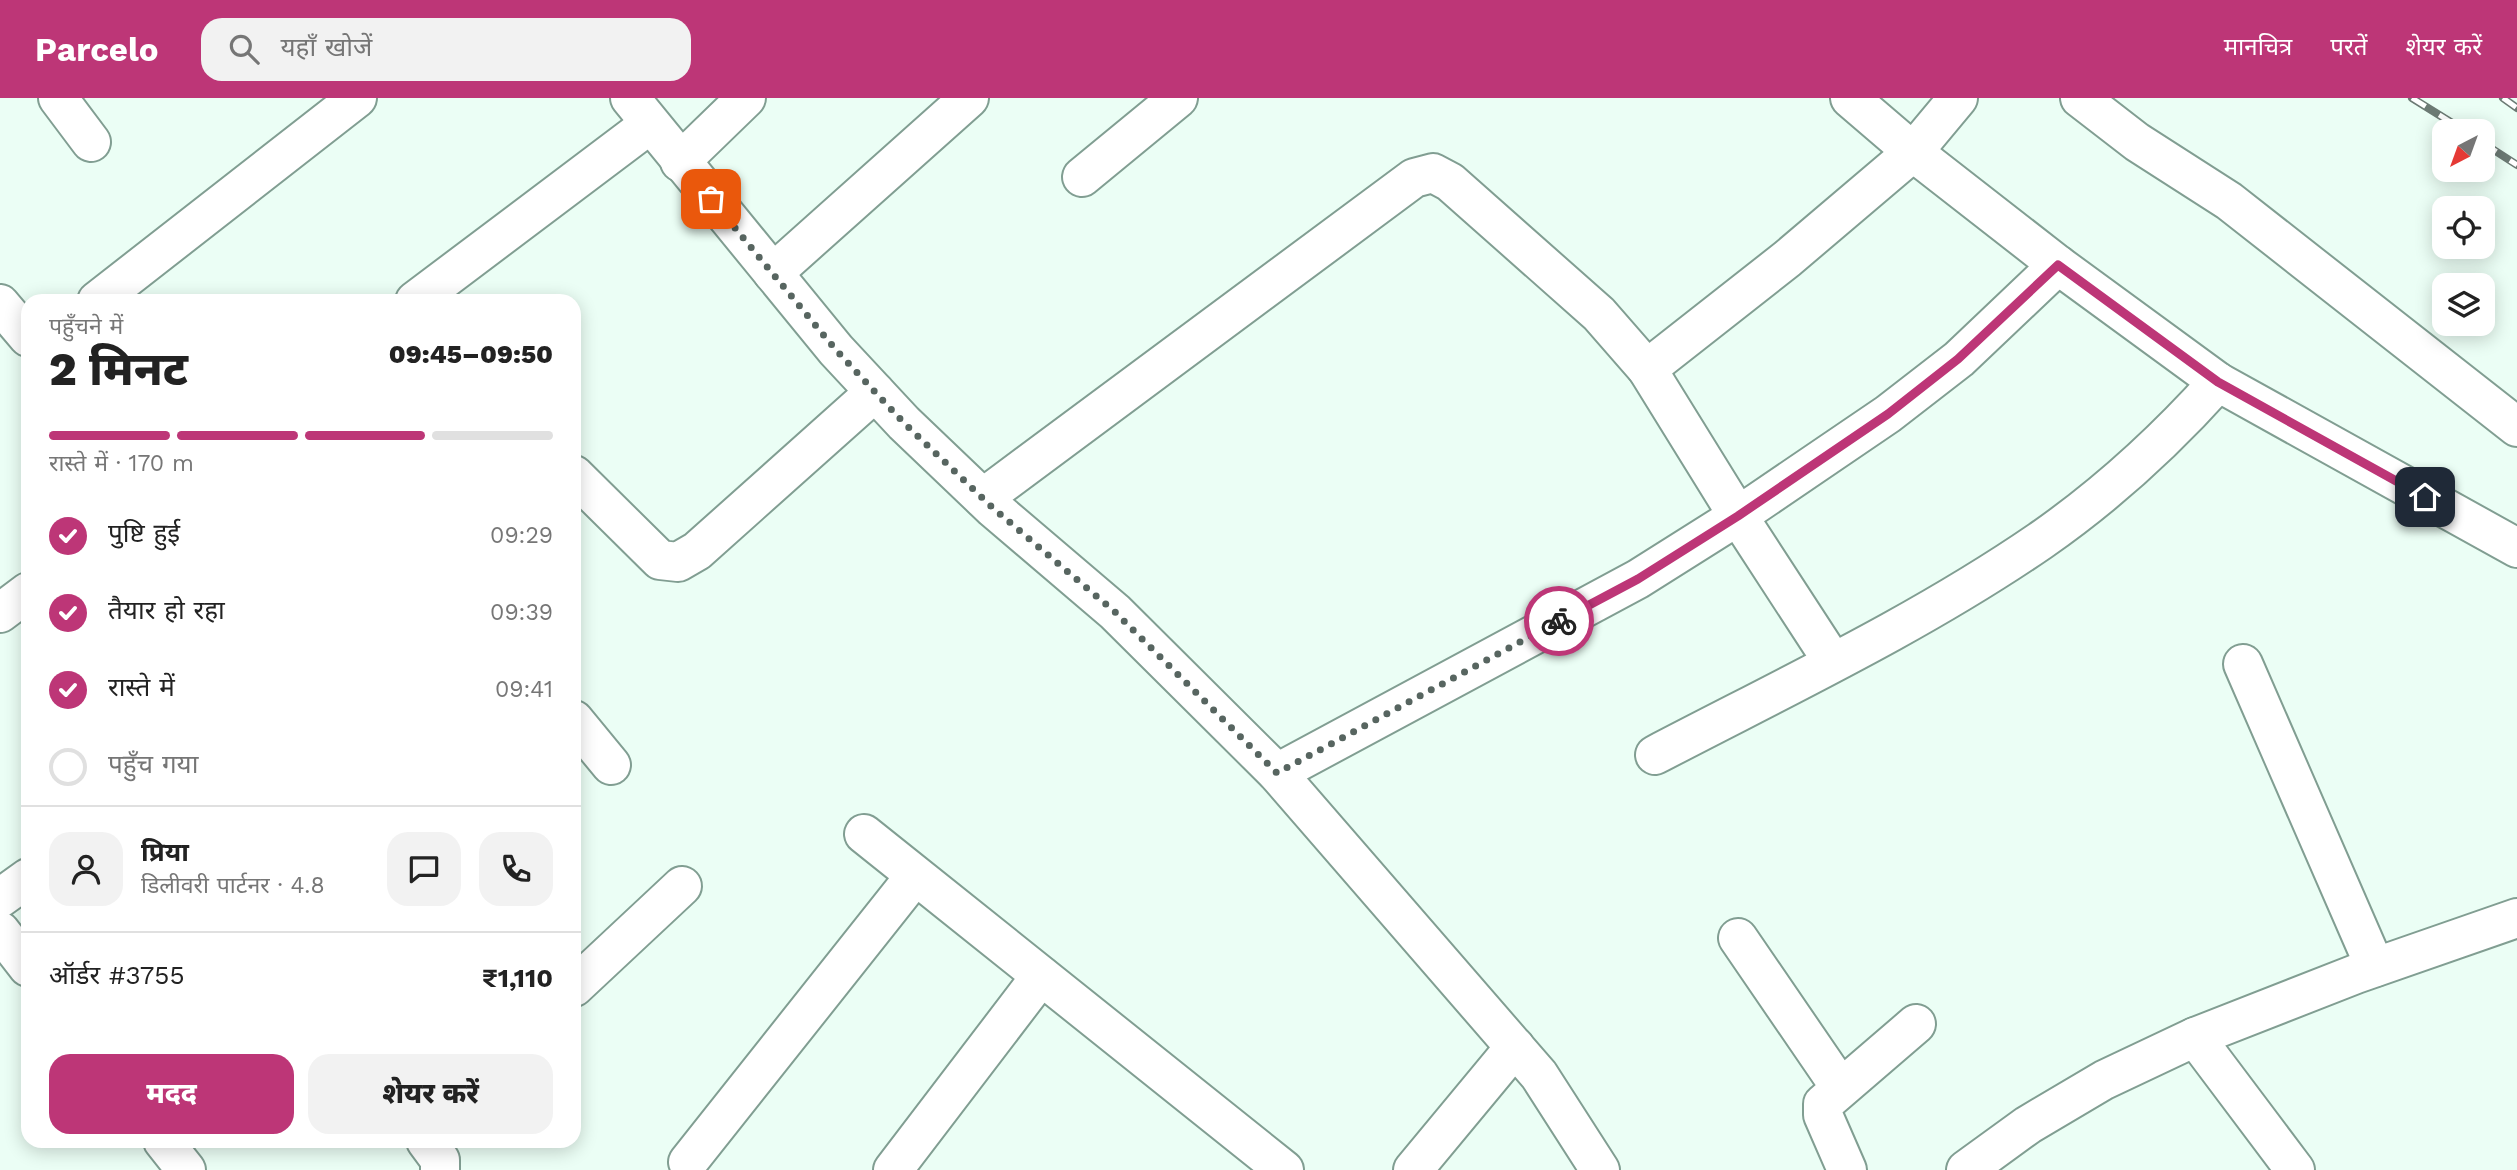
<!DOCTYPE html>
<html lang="hi">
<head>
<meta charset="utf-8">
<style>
  body { margin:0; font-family:"Work Sans","Noto Sans Devanagari",sans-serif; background:#f2f2f2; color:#222; height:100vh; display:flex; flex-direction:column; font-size:26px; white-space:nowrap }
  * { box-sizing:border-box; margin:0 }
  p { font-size:23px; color:#767676 }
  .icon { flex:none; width:38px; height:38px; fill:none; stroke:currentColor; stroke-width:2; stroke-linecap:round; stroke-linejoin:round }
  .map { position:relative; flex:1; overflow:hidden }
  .side { position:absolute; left:21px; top:196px; width:560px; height:854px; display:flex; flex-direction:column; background:#fff; border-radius:21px; box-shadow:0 4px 18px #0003 }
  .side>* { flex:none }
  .needle { width:46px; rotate:221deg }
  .tools { position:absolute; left:2432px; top:21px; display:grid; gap:14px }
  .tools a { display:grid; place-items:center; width:63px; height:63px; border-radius:14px; background:#fff; box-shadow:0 4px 18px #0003; font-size:35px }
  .pin { position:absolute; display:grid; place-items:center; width:60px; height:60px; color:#fff; margin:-30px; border-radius:14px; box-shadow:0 4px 10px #0006 }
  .courier { position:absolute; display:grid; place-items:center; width:70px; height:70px; margin:-35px; border:5px solid #bd3677; border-radius:50%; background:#fff; color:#222; box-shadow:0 2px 9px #0007 }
  .headline em { font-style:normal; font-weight:800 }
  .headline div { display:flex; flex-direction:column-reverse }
  .headline { display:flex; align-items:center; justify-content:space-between; height:119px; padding:0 28px }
  h1 { font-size:46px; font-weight:800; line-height:52px }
  .bar { display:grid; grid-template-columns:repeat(4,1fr); gap:10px 7px; align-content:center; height:84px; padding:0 28px }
  .bar i { height:9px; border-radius:5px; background:#e0e0e0 }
  .bar .selected { background:#bd3677 }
  .bar p { grid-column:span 4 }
  .line { display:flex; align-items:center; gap:18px; padding:0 28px; border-top:2px solid #e0e0e0 }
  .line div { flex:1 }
  .round { display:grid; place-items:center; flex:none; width:74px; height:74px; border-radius:21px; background:#f2f2f2 }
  ol { padding:0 28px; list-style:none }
  li { display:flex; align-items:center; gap:21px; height:77px }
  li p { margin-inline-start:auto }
  li .icon { padding:7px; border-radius:50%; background:#bd3677; color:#fff; stroke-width:4 }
  li:last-child { color:#767676 }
  li i { width:38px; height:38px; border:4px solid #e0e0e0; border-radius:50% }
  .primary-button { display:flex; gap:14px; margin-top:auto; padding:14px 28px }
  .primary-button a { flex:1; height:80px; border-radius:21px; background:#bd3677; color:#fff; font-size:28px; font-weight:800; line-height:80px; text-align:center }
  .primary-button a+a { background:#f2f2f2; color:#222 }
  header { display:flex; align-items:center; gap:42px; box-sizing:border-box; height:98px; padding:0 35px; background:#bd3677; color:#fff }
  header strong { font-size:33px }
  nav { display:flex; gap:38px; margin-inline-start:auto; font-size:24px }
  .search { width:490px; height:63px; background:#f2f2f2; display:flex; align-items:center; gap:18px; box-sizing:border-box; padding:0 24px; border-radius:21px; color:#767676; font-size:26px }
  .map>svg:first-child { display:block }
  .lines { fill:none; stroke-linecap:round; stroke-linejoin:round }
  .minor-casing { stroke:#819e92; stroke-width:42 }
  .minor { stroke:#fff; stroke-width:38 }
  .rail-casing { stroke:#6c7a74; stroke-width:8 }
  .rail { stroke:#fff; stroke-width:5; stroke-dasharray:16; stroke-linecap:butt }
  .done { stroke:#576560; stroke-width:7; stroke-dasharray:0 12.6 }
  .route { stroke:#bd3677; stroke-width:9 }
</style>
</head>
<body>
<header>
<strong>Parcelo</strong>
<div class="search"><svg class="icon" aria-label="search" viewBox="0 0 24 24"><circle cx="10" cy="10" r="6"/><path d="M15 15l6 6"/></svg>यहाँ खोजें</div>
<nav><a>मानचित्र</a><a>परतें</a><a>शेयर करें</a></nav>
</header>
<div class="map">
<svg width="2517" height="1072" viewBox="0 0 2517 1072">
  <rect width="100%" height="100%" fill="#ebfef5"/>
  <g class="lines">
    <defs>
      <g id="minor">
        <polyline points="58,0 91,44"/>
        <polyline points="630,0 836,252 904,325 993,410 1115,514 1277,675 1539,977 1600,1072"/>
        <polyline points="1850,0 1913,54 2058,167 2218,284 2517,450"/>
        <polyline points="2080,0 2137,44 2229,103 2517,329"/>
        <polyline points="680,64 746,0"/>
        <polyline points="1082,79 1178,0"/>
        <polyline points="773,175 969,0"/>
        <polyline points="97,203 357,0"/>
        <polyline points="415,203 650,26"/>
        <polyline points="0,206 28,239"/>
        <polyline points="1647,271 1787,161 1913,54 1958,0"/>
        <polyline points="574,377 660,462 678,464 697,453 875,294"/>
        <polyline points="983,400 1414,80 1433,75 1450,84 1599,216 1647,271 1738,418 1833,564"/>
        <polyline points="0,515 28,494"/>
        <polyline points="2243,566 2375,869"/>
        <polyline points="574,622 611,667"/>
        <path d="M1655,657C1785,589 1919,526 2040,443C2105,398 2165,343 2218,284"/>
        <polyline points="1277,675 1638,481 1738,418 1888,316 1959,261 2058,167"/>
        <polyline points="864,736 1284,1072"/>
        <polyline points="0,800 28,780"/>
        <polyline points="0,833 28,869"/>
        <polyline points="1738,840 1840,989"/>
        <polyline points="574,889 682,788"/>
        <polyline points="2195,939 2295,1072"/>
        <polyline points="163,1043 186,1072"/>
        <polyline points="426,1043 440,1062 440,1072"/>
        <polyline points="688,1064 915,778"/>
        <polyline points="893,1072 1041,878"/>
        <polyline points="1413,1072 1515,949"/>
        <polyline points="1847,1072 1823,1017 1823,1006 1916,926"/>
        <polyline points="1966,1072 2028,1027 2104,982 2195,939 2356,876 2517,820"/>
      </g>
    </defs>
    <use href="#minor" class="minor-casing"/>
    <use href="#minor" class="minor"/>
    <defs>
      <g id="rail">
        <polyline points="2412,0 2465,33"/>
        <polyline points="2503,0 2517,10"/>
        <polyline points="2483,45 2517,67"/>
      </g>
    </defs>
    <use href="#rail" class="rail-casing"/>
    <use href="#rail" class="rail"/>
  </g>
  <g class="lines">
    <polyline class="done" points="711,101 836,252 904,325 993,410 1115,514 1277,675 1559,523"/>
    <polyline class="route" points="1559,523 1638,481 1738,418 1888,316 1958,261 2058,167 2218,284 2425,399"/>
  </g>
</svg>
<div class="tools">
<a><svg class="needle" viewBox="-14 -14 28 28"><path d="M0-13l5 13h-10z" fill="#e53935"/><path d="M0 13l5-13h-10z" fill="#767676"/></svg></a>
<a><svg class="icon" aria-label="locate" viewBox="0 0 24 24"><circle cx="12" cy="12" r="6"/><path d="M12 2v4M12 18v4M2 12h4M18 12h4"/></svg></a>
<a><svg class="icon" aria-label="layers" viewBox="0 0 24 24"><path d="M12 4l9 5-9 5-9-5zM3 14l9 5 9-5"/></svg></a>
</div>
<div class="pin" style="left:711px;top:101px;background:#ea580c"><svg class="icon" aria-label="bag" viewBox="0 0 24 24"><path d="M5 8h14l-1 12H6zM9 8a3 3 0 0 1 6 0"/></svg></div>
<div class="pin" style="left:2425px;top:399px;background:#1f2937"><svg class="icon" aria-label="home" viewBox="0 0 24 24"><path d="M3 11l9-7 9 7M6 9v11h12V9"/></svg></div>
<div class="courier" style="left:1559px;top:523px"><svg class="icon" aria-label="bike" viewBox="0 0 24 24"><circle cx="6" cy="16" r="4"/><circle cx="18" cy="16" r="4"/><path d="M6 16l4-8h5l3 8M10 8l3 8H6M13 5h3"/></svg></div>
<section class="side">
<div class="headline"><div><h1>2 मिनट</h1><p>पहुँचने में</p></div><em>09:45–09:50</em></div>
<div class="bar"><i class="selected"></i><i class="selected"></i><i class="selected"></i><i></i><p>रास्ते में · 170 m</p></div>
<ol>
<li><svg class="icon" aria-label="check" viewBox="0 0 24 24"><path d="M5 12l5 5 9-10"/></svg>पुष्टि हुई<p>09:29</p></li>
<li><svg class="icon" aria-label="check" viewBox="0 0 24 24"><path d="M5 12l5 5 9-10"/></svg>तैयार हो रहा<p>09:39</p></li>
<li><svg class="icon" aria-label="check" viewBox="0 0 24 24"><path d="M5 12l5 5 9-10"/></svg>रास्ते में<p>09:41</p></li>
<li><i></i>पहुँच गया</li>
</ol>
<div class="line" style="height:126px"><a class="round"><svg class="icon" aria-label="person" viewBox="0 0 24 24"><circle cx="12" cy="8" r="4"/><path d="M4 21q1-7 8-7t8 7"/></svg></a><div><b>प्रिया</b><p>डिलीवरी पार्टनर · 4.8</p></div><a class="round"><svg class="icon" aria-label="chat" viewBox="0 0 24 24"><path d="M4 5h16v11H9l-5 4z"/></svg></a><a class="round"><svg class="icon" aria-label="phone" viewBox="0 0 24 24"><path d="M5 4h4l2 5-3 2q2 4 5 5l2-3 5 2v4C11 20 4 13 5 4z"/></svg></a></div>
<div class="line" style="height:91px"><div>ऑर्डर #3755</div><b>₹1,110</b></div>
<div class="primary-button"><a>मदद</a><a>शेयर करें</a></div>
</section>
</div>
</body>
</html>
